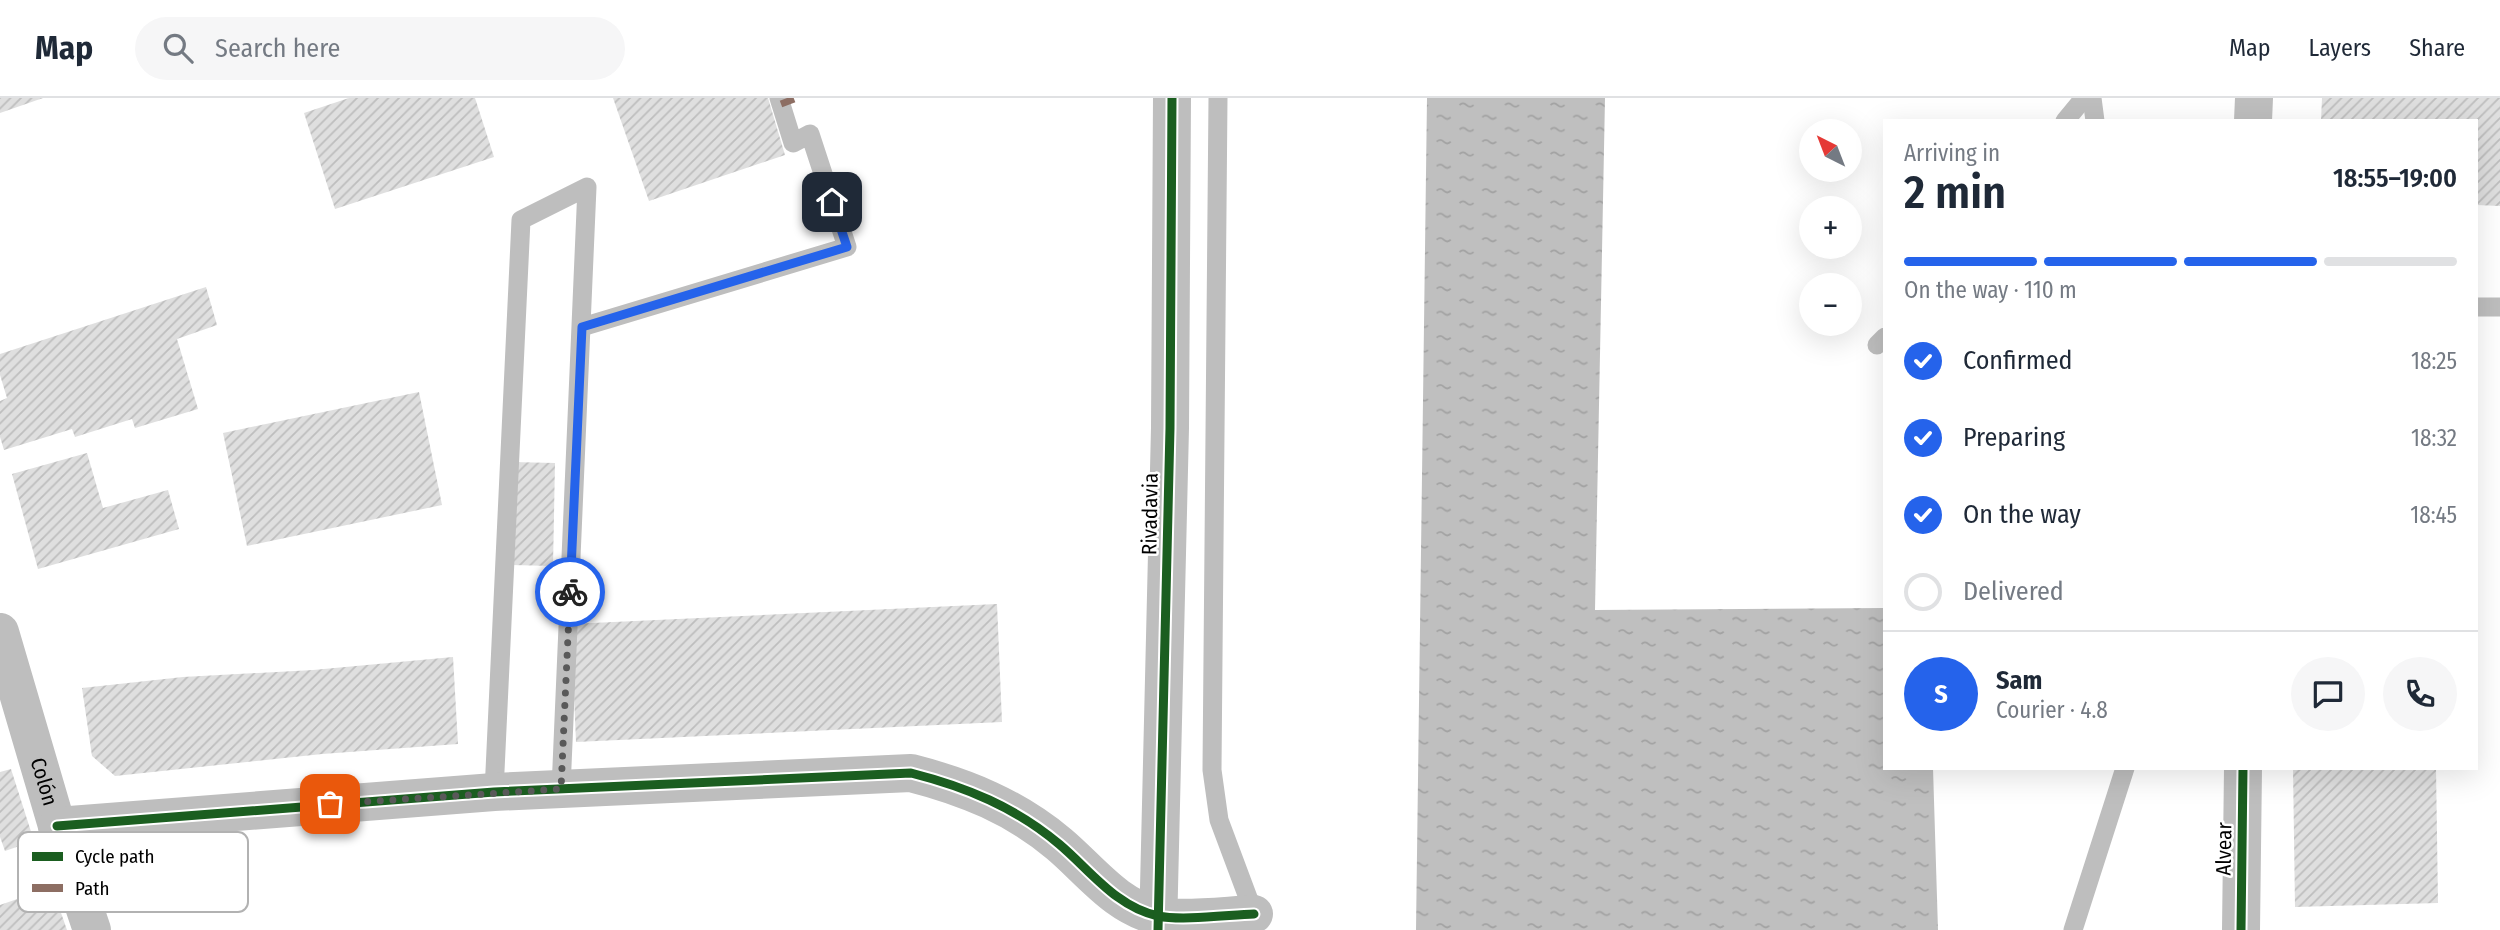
<!DOCTYPE html>
<html lang="en">
<head>
<meta charset="utf-8">
<style>
  body { margin:0; font-family:"Fira Sans Condensed",sans-serif; background:#f6f6f7; color:#1f2937; height:100vh; display:flex; flex-direction:column; font-size:26px; white-space:nowrap }
  * { box-sizing:border-box; margin:0 }
  p { font-size:23px; color:#747a83 }
  .icon { flex:none; width:38px; height:38px; fill:none; stroke:currentColor; stroke-width:2; stroke-linecap:round; stroke-linejoin:round }
  .map { position:relative; flex:1; overflow:hidden }
  .panel { position:absolute; left:1883px; top:21px; width:595px; height:651px; display:flex; flex-direction:column; background:#fff; border-radius:0px; box-shadow:0 7px 28px #0002 }
  .panel>* { flex:none }
  .needle { width:46px; rotate:318deg }
  .tools { position:absolute; left:1799px; top:21px; display:grid; gap:14px }
  .tools a { display:grid; place-items:center; width:63px; height:63px; border-radius:50%; background:#fff; box-shadow:0 7px 28px #0002; font-size:35px }
  .pin { position:absolute; display:grid; place-items:center; width:60px; height:60px; color:#fff; margin:-30px; border-radius:14px; box-shadow:0 4px 10px #0006 }
  .courier { position:absolute; display:grid; place-items:center; width:70px; height:70px; margin:-35px; border:5px solid #2563eb; border-radius:50%; background:#fff; color:#222; box-shadow:0 2px 9px #0007 }
  .headline em { font-style:normal; font-weight:600 }
  .headline div { display:flex; flex-direction:column-reverse }
  .headline { display:flex; align-items:center; justify-content:space-between; height:119px; padding:0 21px }
  h1 { font-size:46px; font-weight:600; line-height:52px }
  .bar { display:grid; grid-template-columns:repeat(4,1fr); gap:10px 7px; align-content:center; height:84px; padding:0 21px }
  .bar i { height:9px; border-radius:5px; background:#e0e1e3 }
  .bar .selected { background:#2563eb }
  .bar p { grid-column:span 4 }
  .line { display:flex; align-items:center; gap:18px; padding:0 21px; border-top:2px solid #e0e1e3 }
  .line div { flex:1 }
  .round { display:grid; place-items:center; flex:none; width:74px; height:74px; border-radius:37px; background:#f6f6f7 }
  ol { padding:0 21px; list-style:none }
  li { display:flex; align-items:center; gap:21px; height:77px }
  li p { margin-inline-start:auto }
  li .icon { padding:7px; border-radius:50%; background:#2563eb; color:#fff; stroke-width:4 }
  li:last-child { color:#747a83 }
  li i { width:38px; height:38px; border:4px solid #e0e1e3; border-radius:50% }
  header { display:flex; align-items:center; gap:42px; box-sizing:border-box; height:98px; padding:0 35px; background:#fff; border-bottom:2px solid #e0e1e3 }
  header strong { font-size:33px }
  nav { display:flex; gap:38px; margin-inline-start:auto; font-size:24px }
  .search { width:490px; height:63px; background:#f6f6f7; display:flex; align-items:center; gap:18px; box-sizing:border-box; padding:0 24px; border-radius:38px; color:#747a83; font-size:26px }
  .map>svg:first-child { display:block }
  .water { fill:url(#water-ripples) }
  .building { fill:url(#building-hatch) }
  .lines { fill:none; stroke-linecap:round; stroke-linejoin:round }
  .service { stroke:#bebebe; stroke-width:19 }
  .minor { stroke:#bebebe; stroke-width:38 }
  .quiet { stroke:#8d6e63; stroke-width:7; stroke-dasharray:14 7; stroke-linecap:butt }
  .cycleway-casing { stroke:#fff; stroke-width:13 }
  .cycleway { stroke:#1b5e20; stroke-width:9 }
  .done { stroke:#595959; stroke-width:7; stroke-dasharray:0 12.6 }
  .route { stroke:#2563eb; stroke-width:9 }
  .labels { text-anchor:middle; stroke-width:5; stroke-linejoin:round; paint-order:stroke }
  .street-label { font-size:21px; fill:#000; stroke:#fff }
  .key { fill:#fff; stroke:#b2b2b2; stroke-width:2 }
  .key-label { font-size:19px; fill:#000 }
</style>
</head>
<body>
<header>
<strong>Map</strong>
<div class="search"><svg class="icon" aria-label="search" viewBox="0 0 24 24"><circle cx="10" cy="10" r="6"/><path d="M15 15l6 6"/></svg>Search here</div>
<nav><a>Map</a><a>Layers</a><a>Share</a></nav>
</header>
<div class="map">
<svg width="2500" height="832" viewBox="0 0 2500 832">
  <defs>
    <pattern id="water-ripples" width="26" height="14" patternUnits="userSpaceOnUse" patternTransform="scale(1.75)"><rect width="26" height="14" fill="#bfbfbf"/><path d="M2 4q2-2 4 0t4 0M15 11q2-2 4 0t4 0" fill="none" stroke="#a2a2a2"/></pattern>
    <pattern id="building-hatch" width="6" height="6" patternUnits="userSpaceOnUse" patternTransform="scale(1.75)"><rect width="6" height="6" fill="#dfdfdf"/><path d="M-1 1l2-2M0 6l6-6M5 7l2-2" fill="none" stroke="#bebebe"/></pattern>
  </defs>
  <rect width="100%" height="100%" fill="#fff"/>
  <polygon class="water" points="1427,0 1605,0 1595,512 1885,510 1885,670 1933,670 1938,832 1416,832"/>
  <g class="building">
    <polygon points="0,0 43,0 0,15"/>
    <polygon points="349,0 475,0 494,59 335,111 304,15"/>
    <polygon points="613,0 768,0 785,57 649,103"/>
    <polygon points="2322,0 2500,0 2500,108 2476,107 2476,23 2321,23"/>
    <polygon points="206,189 217,227 177,241 198,311 135,330 132,321 75,339 72,331 4,352 0,339 0,303 7,300 0,277 0,256"/>
    <polygon points="419,294 442,407 247,448 223,335"/>
    <polygon points="87,355 103,410 168,392 179,431 38,471 12,376"/>
    <polygon points="512,364 555,365 553,468 511,467"/>
    <polygon points="997,506 1002,624 576,644 571,526"/>
    <polygon points="453,559 458,646 322,656 115,678 92,658 82,590 183,579 313,572"/>
    <polygon points="2293,670 2436,670 2438,805 2295,809"/>
    <polygon points="11,671 34,743 5,753 0,739 0,674"/>
    <polygon points="52,789 67,832 0,832 0,807"/>
  </g>
  <g class="lines">
    <g class="service">
      <polyline points="1218,0 1212,672 1219,722 1256,821"/>
      <polyline points="2092,0 2095,23"/>
      <polyline points="2065,23 2084,0"/>
      <polyline points="2476,209 2500,209"/>
      <polyline points="582,229 847,149 810,36 793,45 779,0"/>
      <polyline points="1877,247 1885,239"/>
      <polyline points="494,694 521,122 587,89 561,691"/>
      <polyline points="2073,832 2125,670"/>
    </g>
    <g class="minor">
      <polyline points="2253,23 2254,0"/>
      <path id="s1" d="M0,534L57,728L92,832"/>
      <path d="M57,728L494,694L911,675C966,689 1015,709 1059,746C1090,772 1116,809 1158,818C1182,823 1228,817 1254,816"/>
      <polyline points="1158,832 1170,330 1172,0"/>
      <polyline points="2241,832 2243,670"/>
    </g>
    <polyline class="quiet" points="781,6 797,0"/>
    <defs>
      <g id="cycleway">
        <path d="M57,728L494,694L911,675C966,689 1015,709 1059,746C1090,772 1116,809 1158,818C1182,823 1228,817 1254,816"/>
        <polyline points="1158,832 1170,330 1172,0"/>
        <polyline points="2241,832 2243,670"/>
      </g>
    </defs>
    <use href="#cycleway" class="cycleway-casing"/>
    <use href="#cycleway" class="cycleway"/>
  </g>
  <g class="lines">
    <polyline class="done" points="330,706 561,691 570,494"/>
    <polyline class="route" points="570,494 582,229 847,149 832,104"/>
  </g>
  <g class="labels">
    <g class="street-label">
      <text transform="translate(1150 416) rotate(-89)" y="7">Rivadavia</text>
      <text dy="7" stroke="none"><textPath href="#s1" startOffset="156">Colón</textPath></text>
      <text transform="translate(2224 751) rotate(-89)" y="7">Alvear</text>
    </g>
  </g>
  <rect x="18" y="734" width="230" height="80" rx="10" class="key"/>
  <rect x="32" y="754" width="31" height="9" fill="#1b5e20"/>
  <rect x="32" y="786" width="31" height="8" fill="#8d6e63"/>
  <g class="key-label">
    <text x="75" y="765">Cycle path</text>
    <text x="75" y="797">Path</text>
  </g>
</svg>
<div class="tools">
<a><svg class="needle" viewBox="-14 -14 28 28"><path d="M0-13l5 13h-10z" fill="#e53935"/><path d="M0 13l5-13h-10z" fill="#747a83"/></svg></a>
<a>+</a>
<a>−</a>
</div>
<div class="pin" style="left:330px;top:706px;background:#ea580c"><svg class="icon" aria-label="bag" viewBox="0 0 24 24"><path d="M5 8h14l-1 12H6zM9 8a3 3 0 0 1 6 0"/></svg></div>
<div class="pin" style="left:832px;top:104px;background:#1f2937"><svg class="icon" aria-label="home" viewBox="0 0 24 24"><path d="M3 11l9-7 9 7M6 9v11h12V9"/></svg></div>
<div class="courier" style="left:570px;top:494px"><svg class="icon" aria-label="bike" viewBox="0 0 24 24"><circle cx="6" cy="16" r="4"/><circle cx="18" cy="16" r="4"/><path d="M6 16l4-8h5l3 8M10 8l3 8H6M13 5h3"/></svg></div>
<section class="panel">
<div class="headline"><div><h1>2 min</h1><p>Arriving in</p></div><em>18:55–19:00</em></div>
<div class="bar"><i class="selected"></i><i class="selected"></i><i class="selected"></i><i></i><p>On the way · 110 m</p></div>
<ol>
<li><svg class="icon" aria-label="check" viewBox="0 0 24 24"><path d="M5 12l5 5 9-10"/></svg>Confirmed<p>18:25</p></li>
<li><svg class="icon" aria-label="check" viewBox="0 0 24 24"><path d="M5 12l5 5 9-10"/></svg>Preparing<p>18:32</p></li>
<li><svg class="icon" aria-label="check" viewBox="0 0 24 24"><path d="M5 12l5 5 9-10"/></svg>On the way<p>18:45</p></li>
<li><i></i>Delivered</li>
</ol>
<div class="line" style="height:126px"><b class="round" style="background:#2563eb;color:#fff">S</b><div><b>Sam</b><p>Courier · 4.8</p></div><a class="round"><svg class="icon" aria-label="chat" viewBox="0 0 24 24"><path d="M4 5h16v11H9l-5 4z"/></svg></a><a class="round"><svg class="icon" aria-label="phone" viewBox="0 0 24 24"><path d="M5 4h4l2 5-3 2q2 4 5 5l2-3 5 2v4C11 20 4 13 5 4z"/></svg></a></div>
</section>
</div>
</body>
</html>
